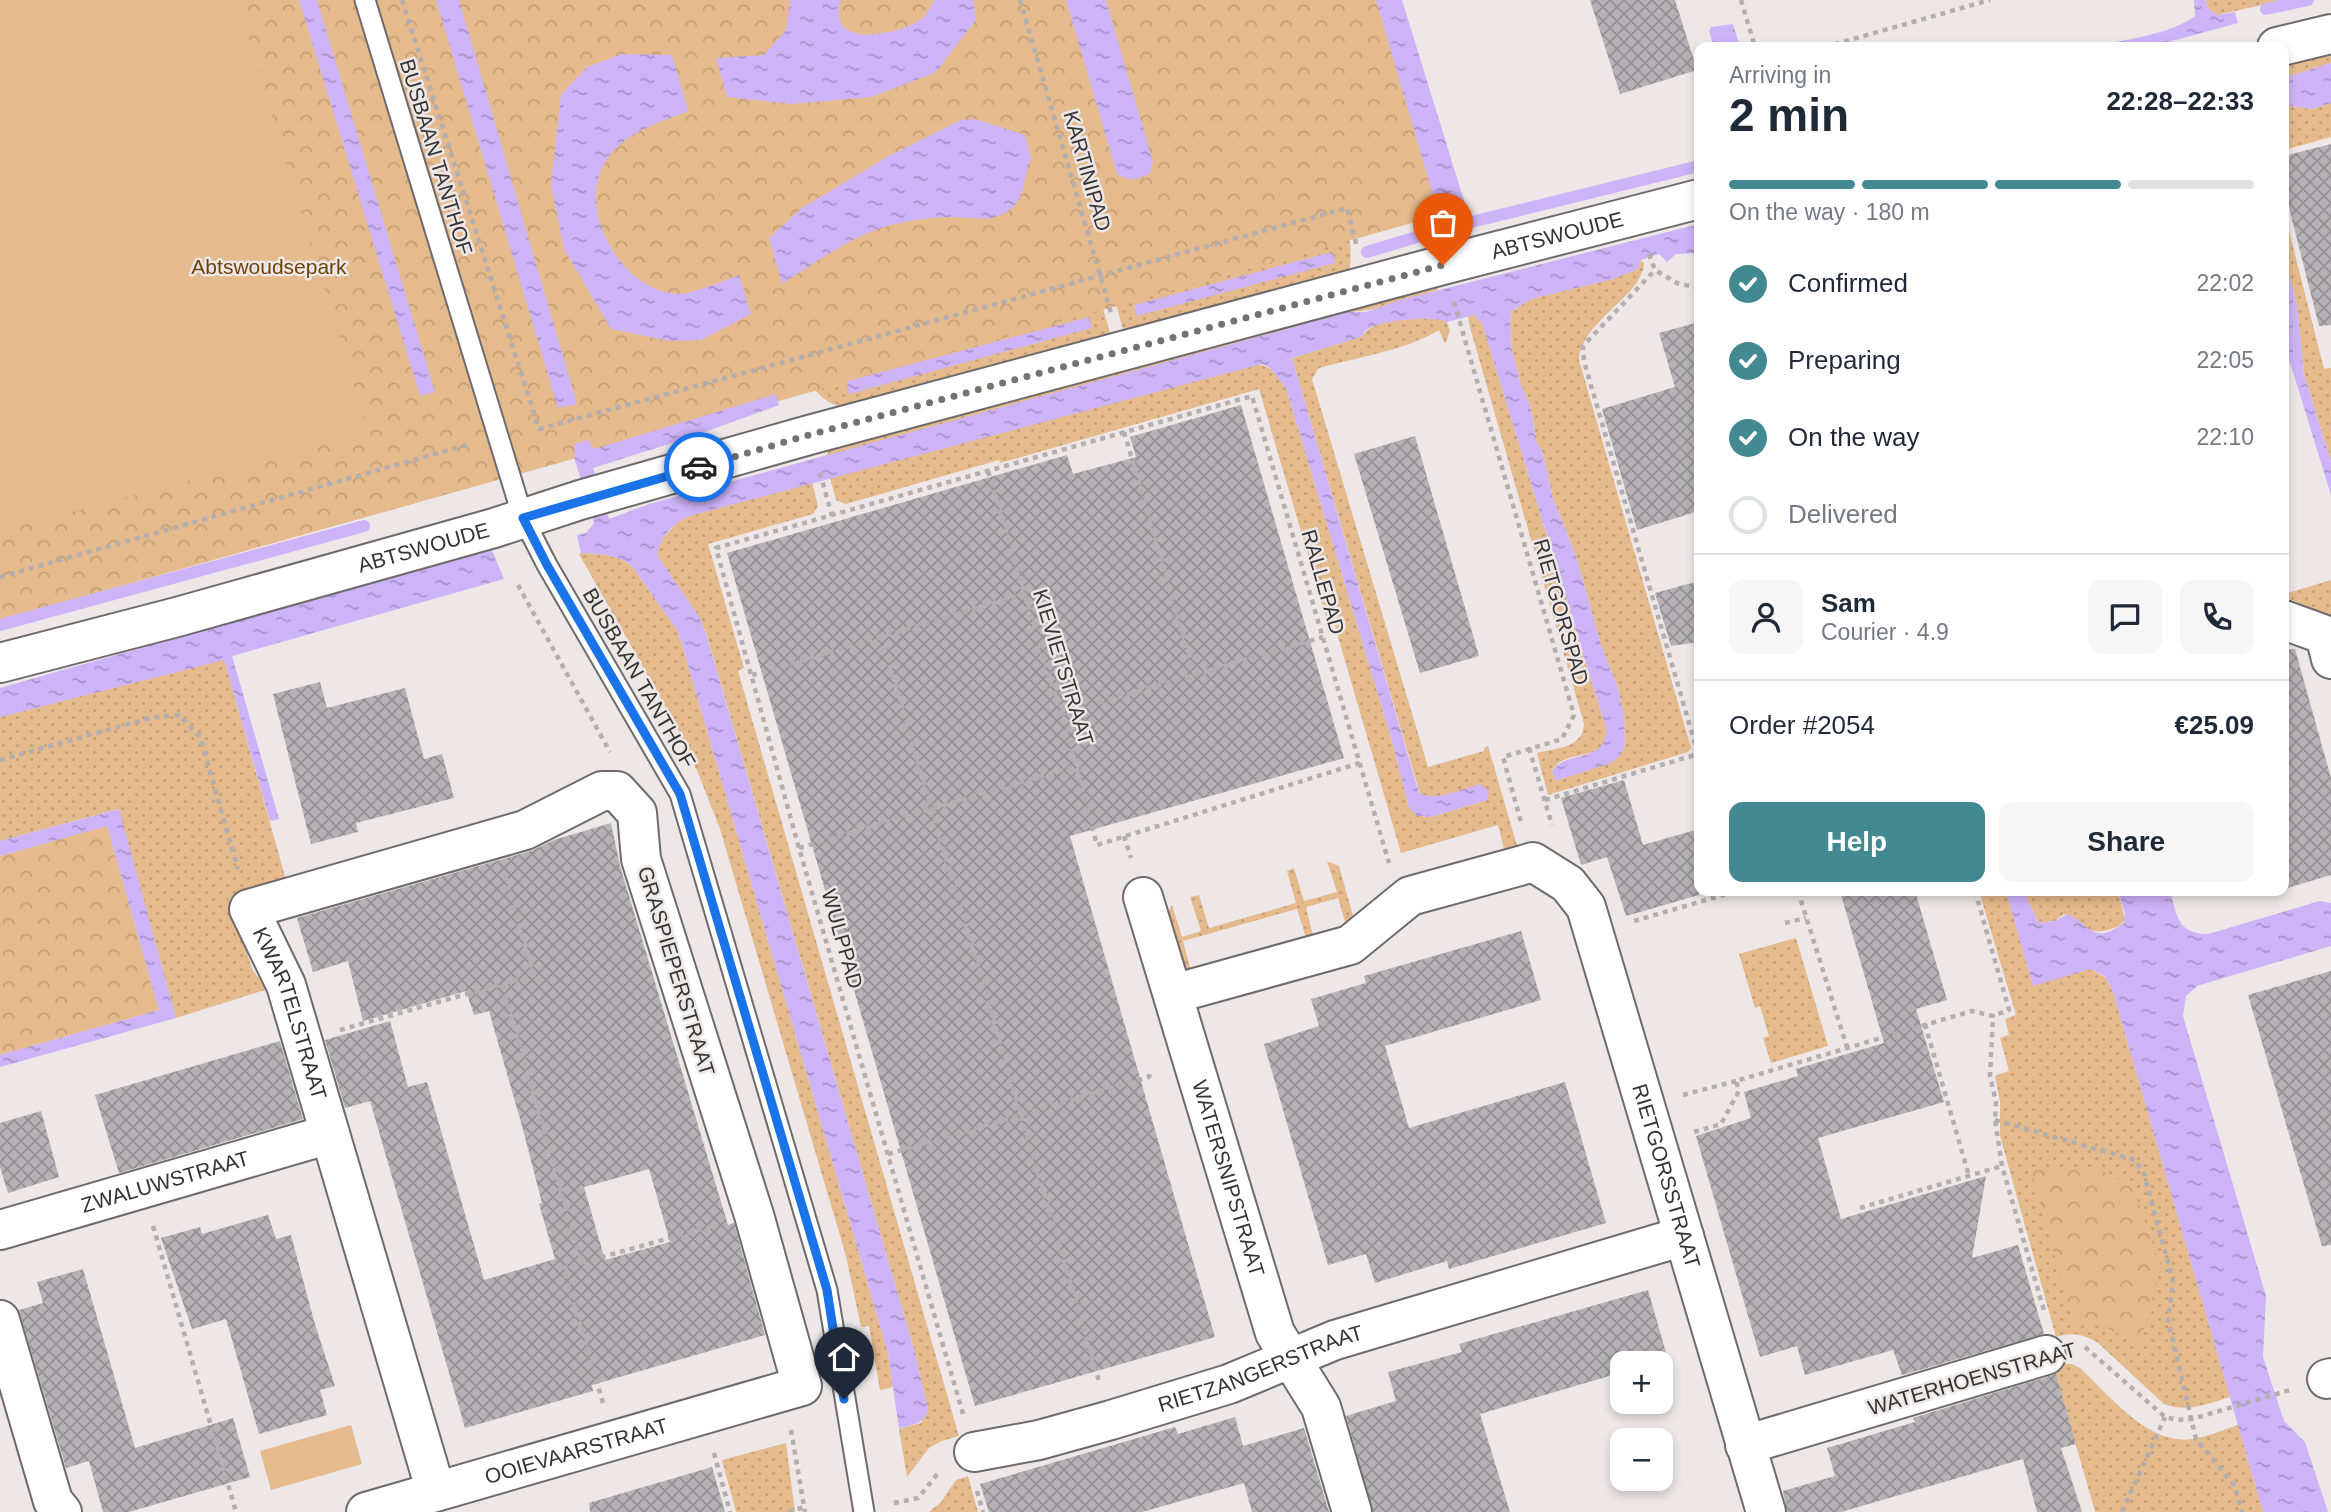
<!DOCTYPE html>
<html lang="en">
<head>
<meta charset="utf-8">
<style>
  body { margin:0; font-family:Helvetica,sans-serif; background:#f6f6f7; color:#1f2937; height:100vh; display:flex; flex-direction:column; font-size:26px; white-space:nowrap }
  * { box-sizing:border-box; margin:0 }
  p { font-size:23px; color:#747a83 }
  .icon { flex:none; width:38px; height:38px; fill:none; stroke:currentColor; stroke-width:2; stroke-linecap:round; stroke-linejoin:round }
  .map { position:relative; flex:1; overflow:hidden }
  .panel { position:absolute; left:1694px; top:42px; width:595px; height:854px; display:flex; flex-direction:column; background:#fff; border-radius:14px; box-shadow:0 4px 10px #0003 }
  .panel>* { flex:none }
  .controls { position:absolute; left:1610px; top:1351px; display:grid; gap:14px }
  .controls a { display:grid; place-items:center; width:63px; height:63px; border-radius:14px; background:#fff; box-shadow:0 4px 10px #0003; font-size:35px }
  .pin { position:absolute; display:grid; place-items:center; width:60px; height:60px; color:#fff; margin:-72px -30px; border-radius:50% 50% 50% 0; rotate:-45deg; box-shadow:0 0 7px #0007 }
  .pin .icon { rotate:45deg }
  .courier { position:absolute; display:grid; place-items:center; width:70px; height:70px; margin:-35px; border:5px solid #1a73e8; border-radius:50%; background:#fff; color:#222; box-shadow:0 2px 9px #0007 }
  .headline em { font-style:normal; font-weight:600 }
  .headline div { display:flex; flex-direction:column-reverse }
  .headline { display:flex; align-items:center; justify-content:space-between; height:119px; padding:0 35px }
  h1 { font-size:46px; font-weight:600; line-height:52px }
  .bar { display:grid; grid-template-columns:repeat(4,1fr); gap:10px 7px; align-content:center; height:84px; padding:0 35px }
  .bar i { height:9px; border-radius:5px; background:#e0e1e3 }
  .bar .current { background:#428992 }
  .bar p { grid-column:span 4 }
  .line { display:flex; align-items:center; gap:18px; padding:0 35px; border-top:2px solid #e0e1e3 }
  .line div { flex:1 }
  .round { display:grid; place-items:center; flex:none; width:74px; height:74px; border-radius:14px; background:#f6f6f7 }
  ol { padding:0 35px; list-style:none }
  li { display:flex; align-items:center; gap:21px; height:77px }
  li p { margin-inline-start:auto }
  li .icon { padding:7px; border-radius:50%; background:#428992; color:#fff; stroke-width:4 }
  li:last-child { color:#747a83 }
  li i { width:38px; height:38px; border:4px solid #e0e1e3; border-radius:50% }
  .cta { display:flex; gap:14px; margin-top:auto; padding:14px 35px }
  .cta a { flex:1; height:80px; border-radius:14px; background:#428992; color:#fff; font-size:28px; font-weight:600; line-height:80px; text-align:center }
  .cta a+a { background:#f6f6f7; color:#1f2937 }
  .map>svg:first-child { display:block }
  .grass { fill:url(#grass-dots) }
  .forest { fill:url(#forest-crowns) }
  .garden { fill:#e5ba8c }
  .water { fill:url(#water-ripples) }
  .pier { fill:#ede7e8 }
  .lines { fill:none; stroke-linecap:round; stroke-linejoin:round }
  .stream { stroke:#cdb3f7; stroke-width:12 }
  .building { fill:url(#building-cross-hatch); fill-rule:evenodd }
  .service-casing { stroke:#6f6a6b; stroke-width:23 }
  .minor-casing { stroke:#6f6a6b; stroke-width:42 }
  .path { stroke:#b3aeaf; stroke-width:4.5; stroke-dasharray:5 5; stroke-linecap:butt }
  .service { stroke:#fff; stroke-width:19 }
  .minor { stroke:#fff; stroke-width:38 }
  .done { stroke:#757272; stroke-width:7; stroke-dasharray:0 12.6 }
  .route { stroke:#1a73e8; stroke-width:9 }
  .labels { text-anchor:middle; stroke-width:5; stroke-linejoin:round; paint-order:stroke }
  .street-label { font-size:21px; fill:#353333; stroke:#ede7e8 }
  .park-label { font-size:21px; fill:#6f4304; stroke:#ede7e8 }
</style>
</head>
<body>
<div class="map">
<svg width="2331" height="1512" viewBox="0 0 2331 1512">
  <defs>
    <pattern id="grass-dots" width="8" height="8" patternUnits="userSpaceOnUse" patternTransform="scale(1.75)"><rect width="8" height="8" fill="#e5ba8c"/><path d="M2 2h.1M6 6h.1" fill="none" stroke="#c5a079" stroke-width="1.8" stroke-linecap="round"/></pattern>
    <pattern id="forest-crowns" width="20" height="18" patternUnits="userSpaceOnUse" patternTransform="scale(1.75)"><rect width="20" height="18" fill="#e5ba8c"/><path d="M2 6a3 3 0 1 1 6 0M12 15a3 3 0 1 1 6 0" fill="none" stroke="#c5a079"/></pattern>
    <pattern id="water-ripples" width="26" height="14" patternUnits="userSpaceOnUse" patternTransform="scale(1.75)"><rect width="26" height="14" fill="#cdb3f7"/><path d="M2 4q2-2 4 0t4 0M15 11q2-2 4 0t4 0" fill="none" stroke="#a792c9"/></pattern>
    <pattern id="building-cross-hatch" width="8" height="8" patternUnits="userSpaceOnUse" patternTransform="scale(1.75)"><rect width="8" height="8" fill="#b5b1b4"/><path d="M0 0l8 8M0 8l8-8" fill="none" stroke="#949193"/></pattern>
  </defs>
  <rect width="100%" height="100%" fill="#ede7e8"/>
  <g class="grass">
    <polygon points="2205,0 2284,0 2217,15 2209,9"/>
    <polygon points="2331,45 2331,63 2284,78 2284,57"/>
    <polygon points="2331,103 2331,137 2284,150 2284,105 2312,109"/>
    <polygon points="2284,211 2324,369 2331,368 2331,462 2304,374 2297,305 2284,256"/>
    <path d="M1348,231C1351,244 1351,255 1350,268L1344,273L1124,333L1109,279Z"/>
    <path d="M1641,260L1644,263C1642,297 1581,321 1579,360L1691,748L1688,752L1548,795L1537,753C1556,748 1583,748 1584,724L1469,324L1468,316L1474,315L1482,323L1606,728C1607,761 1579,750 1560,762C1556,764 1554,768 1552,771L1556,781L1625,745L1624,716L1618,688L1601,645L1577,559L1553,498L1543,453L1537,443L1530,405L1521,385L1512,350L1510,324L1512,311L1531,299L1612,279L1638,269Z"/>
    <path d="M1436,281L1438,290C1408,298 1380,311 1349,312L827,456L828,443Z"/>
    <path d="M1096,285L1111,336L842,407C827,403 819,396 810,384Z"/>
    <path d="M1439,318L1447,322L1450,331L1445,344L1439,330C1404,351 1358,357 1319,368L1312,379L1428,767L1484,751V748L1488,746L1518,849L1505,853L1498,825L1401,853L1334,623H1328L1259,389L1000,463L999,460L846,504L836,500L830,478L1253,365C1271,364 1277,374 1286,388L1392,741L1409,808L1423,817H1431L1487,800L1480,785C1462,789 1436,802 1420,794L1292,358L1361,337C1375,316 1416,320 1439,318Z"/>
    <polygon points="812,482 818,506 813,514 708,544 744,668 738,671 959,1436 942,1441 929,1448 907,1477 899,1429 921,1423 928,1409 915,1353 707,636 700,618 658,557 657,549 664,537 681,518"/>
    <path d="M581,553C600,554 615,554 631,565L678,631L888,1353L893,1387L880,1390L869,1326L861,1327L846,1256L720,829L698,773L674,722L579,554Z"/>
    <polygon points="2331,580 2331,616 2284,597 2284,594"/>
    <polygon points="224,659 286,880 229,899 253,971 268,989 176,1018 118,809 0,841 0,717"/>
    <path d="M1327,861L1339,866L1353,916L1347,928L1338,898L1306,907L1313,936L1306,938L1297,909L1183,941L1191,971C1174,968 1170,930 1166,915L1172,905L1182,937L1201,931L1190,897L1199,895L1209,928L1296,903L1287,871L1294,868L1304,901L1337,892Z"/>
    <path d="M1979,891H2006L2033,985L2091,969L2106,978L2113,992L2230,1397C2207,1404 2187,1413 2164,1404L2097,1342C2082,1334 2072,1332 2056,1337L2000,1136V1101L1995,1076L2009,1071L2000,1038L2009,1035L2005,1019L2016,1015Z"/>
    <path d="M2023,891H2118L2125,919C2121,926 2119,926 2111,929C2089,936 2083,926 2064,914L2055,921L2039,923Z"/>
    <polygon points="1796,938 1828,1046 1771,1063 1763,1038 1769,1036 1760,1006 1755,1008 1739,954"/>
    <path d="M2064,1364H2072L2080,1368C2108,1394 2149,1446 2191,1439C2207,1437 2223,1430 2238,1425L2263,1512H2095L2054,1368Z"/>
    <polygon points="786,1443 795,1512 736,1512 722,1460"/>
    <polygon points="968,1476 978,1512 929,1512 941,1502 956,1480"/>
  </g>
  <g class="forest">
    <polygon points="0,0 1388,0 1451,212 0,620"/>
    <polygon points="107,825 159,1010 0,1055 0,856"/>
    <polygon points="2095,1167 2133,1187 2161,1267 2140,1344 2103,1326 2074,1325 2030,1168"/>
  </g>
  <g class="garden">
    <polygon points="0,0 237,0 368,433 0,531"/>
    <polygon points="351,1425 362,1464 271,1490 260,1451"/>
  </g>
  <g class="water">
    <polygon points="299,0 317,0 435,392 420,396"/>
    <polygon points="436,0 459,0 577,404 558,408"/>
    <path d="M790,0H841C840,5 838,12 839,16C843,47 900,32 917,22C926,17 930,9 934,0H973L976,20L935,73L871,97L792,104L727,97L716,58L764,55L786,30Z"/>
    <path d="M1066,0H1106L1153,162L1150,173C1137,181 1129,181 1117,174Z"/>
    <polygon points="1376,0 1402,0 1470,220 1443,229"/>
    <path d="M2194,0H2205L2209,9L2217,15L2235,12L2238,23L2150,47H2091C2122,40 2170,35 2195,16Z"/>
    <polygon points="1733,24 1740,47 1714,47 1709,31 1711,27"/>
    <path d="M622,54L672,55L688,111C660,123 630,130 610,155C571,203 620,291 677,294C690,295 726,280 739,275L751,314L701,340L670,341L611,329L564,249L551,185L561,95L587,67Z"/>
    <polygon points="2331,63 2331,103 2312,109 2284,105 2284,78"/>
    <path d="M975,119L1025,135L1031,159C1022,178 1027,198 1008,211C991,223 968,217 950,217C931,217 908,221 891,225C853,235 814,263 782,284L769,238L802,208L887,157L961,120Z"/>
    <path d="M1699,224V253L1676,254L1667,262L1659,254L1641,260L1638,269L1613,279L1531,299L1512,311L1510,324L1512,350L1521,385L1530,405L1537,443L1543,453L1553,498L1577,559L1601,645L1618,688L1624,716L1625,745L1619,757L1611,763L1555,781L1552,771C1567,749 1607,765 1606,728L1482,323L1474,315L1447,322C1433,315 1382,320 1368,329C1365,330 1363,334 1361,337L1292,358L1419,793C1436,802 1462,789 1480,784L1489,791L1487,800L1431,817L1418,816L1409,808L1392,741L1286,388L1270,368L1262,364L693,515C676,520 657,538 658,557L700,618L707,637L915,1353L928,1409C925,1425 912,1424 899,1429L888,1353L678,631L631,565C615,554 600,554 581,553L580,550L501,571L504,579L232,656L279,819L270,821L224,660L0,717V688L491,548L496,557L586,533L594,523L574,457L575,444L588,440L594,449L776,394L779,405L694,436L593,468L609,519L649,504L1349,312H1366L1400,300Z"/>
    <polygon points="1332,252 1335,263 1137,316 1134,305"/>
    <polygon points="2284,256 2297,305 2304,374 2331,462 2331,495 2284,343"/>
    <polygon points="1089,317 1092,328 849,394 847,388 848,381"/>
    <polygon points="119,809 176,1018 0,1067 0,1055 159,1010 107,826 0,856 0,841"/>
    <path d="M2006,891H2023L2039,923L2055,921L2068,914C2091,925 2093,946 2124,923L2125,914L2118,891H2170C2177,915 2177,934 2208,934L2320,901L2331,903V946L2197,986L2186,996L2183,1016L2266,1296L2263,1357L2284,1421L2305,1442L2328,1512H2263L2113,992L2106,977L2091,969L2033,986Z"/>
  </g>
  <polygon class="pier" points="576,532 581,553 506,573 508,578 504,579 491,548 495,547 497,553"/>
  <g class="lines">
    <g class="stream">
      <polyline points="2266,9 2308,0"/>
      <polyline points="1367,252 1443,229 1699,166"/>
      <polyline points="0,625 364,526"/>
    </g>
  </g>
  <g class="building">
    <polygon points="1590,0 1675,0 1697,70 1620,94"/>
    <polygon points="2331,144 2331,325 2319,326 2284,188 2284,156"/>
    <polygon points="1699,322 1699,511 1637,530 1602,409 1675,387 1659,333"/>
    <polygon points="1241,405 1344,758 1070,836 1215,1337 975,1406 727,553 1067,455 1073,474 1136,457 1130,437"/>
    <polygon points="1415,436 1479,656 1420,673 1354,454"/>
    <polygon points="1699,581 1699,642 1671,646 1655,593"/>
    <polygon points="2295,649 2331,778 2331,875 2284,889 2284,650"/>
    <polygon points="320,682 327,708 405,688 424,759 442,754 454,798 356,823 358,832 311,844 273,694"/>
    <polygon points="1624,780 1643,845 1699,829 1699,895 1626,916 1607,857 1581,865 1561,798"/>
    <path d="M611,823L620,866L728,1225L734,1223L765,1335L592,1385L593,1391L465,1428L370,1101L345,1108L325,1040L390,1021L408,1087L427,1082L484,1280L555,1259L539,1204L542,1203L522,1126L489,1011L474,1015L466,991L363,1021L348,961L313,972L297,918L531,851L554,840ZM649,1169L670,1242L605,1260L584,1187Z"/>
    <polygon points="1840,891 1915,891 1947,1000 1916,1009 1944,1102 1818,1138 1841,1219 1986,1176 1972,1258 2018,1245 2044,1334 1902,1375 1893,1350 1805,1375 1797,1346 1760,1357 1696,1136 1751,1118 1744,1092 1798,1076 1796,1069 1884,1043"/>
    <polygon points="1521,931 1541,1000 1385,1046 1409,1128 1565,1082 1606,1223 1449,1269 1447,1261 1375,1283 1366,1254 1328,1265 1264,1044 1319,1026 1311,999 1366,983 1364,976"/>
    <polygon points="2331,971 2331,1245 2322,1246 2248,995"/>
    <polygon points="280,1041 303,1119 119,1173 95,1095"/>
    <polygon points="41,1111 59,1177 8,1193 0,1167 0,1123"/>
    <polygon points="268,1215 276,1239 291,1235 314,1321 335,1386 320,1390 327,1415 259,1434 226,1319 192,1329 161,1238 200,1227 202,1234"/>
    <polygon points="83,1269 135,1448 233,1418 250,1477 129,1512 103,1512 89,1461 66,1468 19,1310 43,1303 37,1282"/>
    <polygon points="1648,1290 1669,1363 1613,1363 1616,1374 1480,1414 1510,1512 1373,1512 1346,1416 1396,1401 1388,1372 1462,1352 1459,1344"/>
    <polygon points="2056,1374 2076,1444 2061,1448 2082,1512 2037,1512 2023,1459 1841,1512 1787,1512 1783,1491 1835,1476 1827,1448 1915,1422 1913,1418"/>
    <polygon points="1235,1417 1243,1446 1304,1428 1329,1512 1252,1512 1244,1483 1142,1512 989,1512 980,1484 1175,1427 1178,1434"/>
    <polygon points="712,1467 725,1512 590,1512 589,1503"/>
  </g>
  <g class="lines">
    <defs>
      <polyline id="service" points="365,0 523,518 547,565 680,794 827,1290 864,1512"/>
      <g id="minor">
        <polyline points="2277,47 2331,34"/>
        <polyline points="2284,620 2325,635 2331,659"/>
        <path id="s1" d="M0,663L177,617L494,528L580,500L809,435L1443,265L1699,199"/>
        <path id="s2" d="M1143,897L1275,1333L1321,1407L1352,1512"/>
        <path id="s3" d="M1173,994L1350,945L1410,896L1523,865L1533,862L1568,884L1586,907L1766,1512"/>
        <path id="s4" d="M0,1230L330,1134"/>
        <polyline points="0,1320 53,1501 62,1512"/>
        <polyline points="2327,1379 2331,1378"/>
        <polyline points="1745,1445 2046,1355"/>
        <path id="s5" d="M974,1452L1039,1440L1111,1420L1229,1384L1335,1340L1684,1236"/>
        <path id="s6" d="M366,1512L802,1386L754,1215L641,859L637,813L617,791H602L525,830L249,909L286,985L436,1492"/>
      </g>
    </defs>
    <use href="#service" class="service-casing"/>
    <use href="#minor" class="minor-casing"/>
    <g class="path">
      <polyline points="402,0 539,429 1347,208 1357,247"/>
      <polyline points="1020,0 1111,313"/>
      <polyline points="1741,0 1755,47"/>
      <polyline points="1825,47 1990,0"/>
      <polyline points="1649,254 1655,270 1677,283 1699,288"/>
      <polyline points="1454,302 1574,715 1562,739 1503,757 1521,822"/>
      <polyline points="1124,432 1195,675"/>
      <polyline points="988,471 1076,766 1097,845 1360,763"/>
      <polyline points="820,473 832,516"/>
      <polyline points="0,577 467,445"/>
      <polyline points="518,585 610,752"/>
      <polyline points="881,636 1099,1381"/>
      <polyline points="752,675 1025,594"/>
      <polyline points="1060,714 1323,637"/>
      <polyline points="1529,748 1552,825"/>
      <polyline points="0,760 150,718 179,715 200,737 238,869"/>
      <polyline points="1545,800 1698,754 1584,361 1583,346 1655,270"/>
      <polyline points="1124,836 1131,858"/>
      <polyline points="799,848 1076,766"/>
      <polyline points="1798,891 1847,1047"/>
      <polyline points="1975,891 2009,1010 1993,1016"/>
      <polyline points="1634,921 1737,891"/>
      <polyline points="1785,923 1806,918"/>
      <polyline points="502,985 582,1263"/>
      <polyline points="1925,1024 1969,1176"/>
      <polyline points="340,1030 534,975 505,877"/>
      <polyline points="1683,1095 1736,1081"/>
      <polyline points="1995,1120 2135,1160 2144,1174 2173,1281 2168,1320 2196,1439 2234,1485 2242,1512"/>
      <polyline points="1694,1132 1721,1124 1739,1091 1736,1081 1972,1011 1993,1016 1990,1076 1996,1102 1995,1120 2002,1166 2045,1314"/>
      <polyline points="888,1154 1149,1077 1151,1070"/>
      <polyline points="1860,1208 2002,1166"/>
      <polyline points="153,1226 236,1512"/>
      <polyline points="2085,1347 2165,1417 2178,1420 2192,1419 2290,1390"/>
      <polyline points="603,1403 563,1268 716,1225"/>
      <polyline points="963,1414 799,848 716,548 1252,396 1389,863"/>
      <polyline points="791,1430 805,1512"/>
      <polyline points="714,1453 730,1512"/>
      <polyline points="977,1491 983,1512"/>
      <polyline points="894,1503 918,1498 939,1472"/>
      <polyline points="788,1512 804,1507"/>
      <polyline points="2122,1512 2165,1417"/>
    </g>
    <use href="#service" class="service"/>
    <use href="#minor" class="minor"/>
  </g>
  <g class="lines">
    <polyline class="done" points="699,467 809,435 1443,265"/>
    <polyline class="route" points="699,467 523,518 547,565 680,794 827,1290 844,1399"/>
  </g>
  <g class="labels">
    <g class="street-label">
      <text transform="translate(436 157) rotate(73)" y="7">BUSBAAN TANTHOF</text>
      <text transform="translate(1087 171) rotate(74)" y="7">KARTINIPAD</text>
      <text dy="7" stroke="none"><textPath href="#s1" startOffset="1615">ABTSWOUDE</textPath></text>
      <text dy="7" stroke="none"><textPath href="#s1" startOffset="439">ABTSWOUDE</textPath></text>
      <text transform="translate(1323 582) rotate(74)" y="7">RALLEPAD</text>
      <text transform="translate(1561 612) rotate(74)" y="7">RIETGORSPAD</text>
      <text transform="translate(1063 667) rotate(73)" y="7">KIEVIETSTRAAT</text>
      <text transform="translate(639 678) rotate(60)" y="7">BUSBAAN TANTHOF</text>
      <text transform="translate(842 939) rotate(74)" y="7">WULPPAD</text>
      <text transform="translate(676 971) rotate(73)" y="7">GRASPIEPERSTRAAT</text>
      <text dy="7" stroke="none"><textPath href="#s6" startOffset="1582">KWARTELSTRAAT</textPath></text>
      <text dy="7" stroke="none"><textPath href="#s3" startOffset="740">RIETGORSSTRAAT</textPath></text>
      <text dy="7" stroke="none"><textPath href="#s2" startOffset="294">WATERSNIPSTRAAT</textPath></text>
      <text dy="7" stroke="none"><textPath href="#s4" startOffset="172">ZWALUWSTRAAT</textPath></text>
      <text dy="7" stroke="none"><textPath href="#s5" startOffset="299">RIETZANGERSTRAAT</textPath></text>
      <text transform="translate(1972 1379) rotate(-16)" y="7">WATERHOENSTRAAT</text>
      <text dy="7" stroke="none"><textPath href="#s6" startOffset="219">OOIEVAARSTRAAT</textPath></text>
    </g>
    <g class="park-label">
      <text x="269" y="274">Abtswoudsepark</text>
    </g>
  </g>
</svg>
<div class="controls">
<a>+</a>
<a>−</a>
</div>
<div class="pin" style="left:1443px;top:265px;background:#ea580c"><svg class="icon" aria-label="bag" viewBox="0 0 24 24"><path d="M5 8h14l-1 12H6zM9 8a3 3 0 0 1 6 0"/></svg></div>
<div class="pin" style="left:844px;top:1399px;background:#1f2937"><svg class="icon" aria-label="home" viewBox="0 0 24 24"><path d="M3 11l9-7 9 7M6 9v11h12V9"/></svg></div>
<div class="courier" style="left:699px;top:467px"><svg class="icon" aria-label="car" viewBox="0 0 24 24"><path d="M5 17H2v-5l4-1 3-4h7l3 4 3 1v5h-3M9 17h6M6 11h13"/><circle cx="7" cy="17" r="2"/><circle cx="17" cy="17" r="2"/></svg></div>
<section class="panel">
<div class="headline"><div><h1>2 min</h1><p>Arriving in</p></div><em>22:28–22:33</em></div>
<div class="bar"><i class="current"></i><i class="current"></i><i class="current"></i><i></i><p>On the way · 180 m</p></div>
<ol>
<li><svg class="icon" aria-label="check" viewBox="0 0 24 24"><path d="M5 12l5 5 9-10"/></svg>Confirmed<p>22:02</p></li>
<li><svg class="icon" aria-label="check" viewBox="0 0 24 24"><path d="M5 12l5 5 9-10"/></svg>Preparing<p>22:05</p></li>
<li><svg class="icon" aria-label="check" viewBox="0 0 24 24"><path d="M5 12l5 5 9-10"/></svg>On the way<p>22:10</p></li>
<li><i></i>Delivered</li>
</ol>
<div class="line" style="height:126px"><a class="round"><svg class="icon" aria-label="person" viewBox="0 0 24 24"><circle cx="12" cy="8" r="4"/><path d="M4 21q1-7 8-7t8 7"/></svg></a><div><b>Sam</b><p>Courier · 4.9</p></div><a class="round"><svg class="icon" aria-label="chat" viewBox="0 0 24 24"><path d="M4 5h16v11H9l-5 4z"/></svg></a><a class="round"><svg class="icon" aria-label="phone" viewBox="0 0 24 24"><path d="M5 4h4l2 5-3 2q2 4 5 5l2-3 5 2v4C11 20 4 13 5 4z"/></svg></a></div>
<div class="line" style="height:91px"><div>Order #2054</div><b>€25.09</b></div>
<div class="cta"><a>Help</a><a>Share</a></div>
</section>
</div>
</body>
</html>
